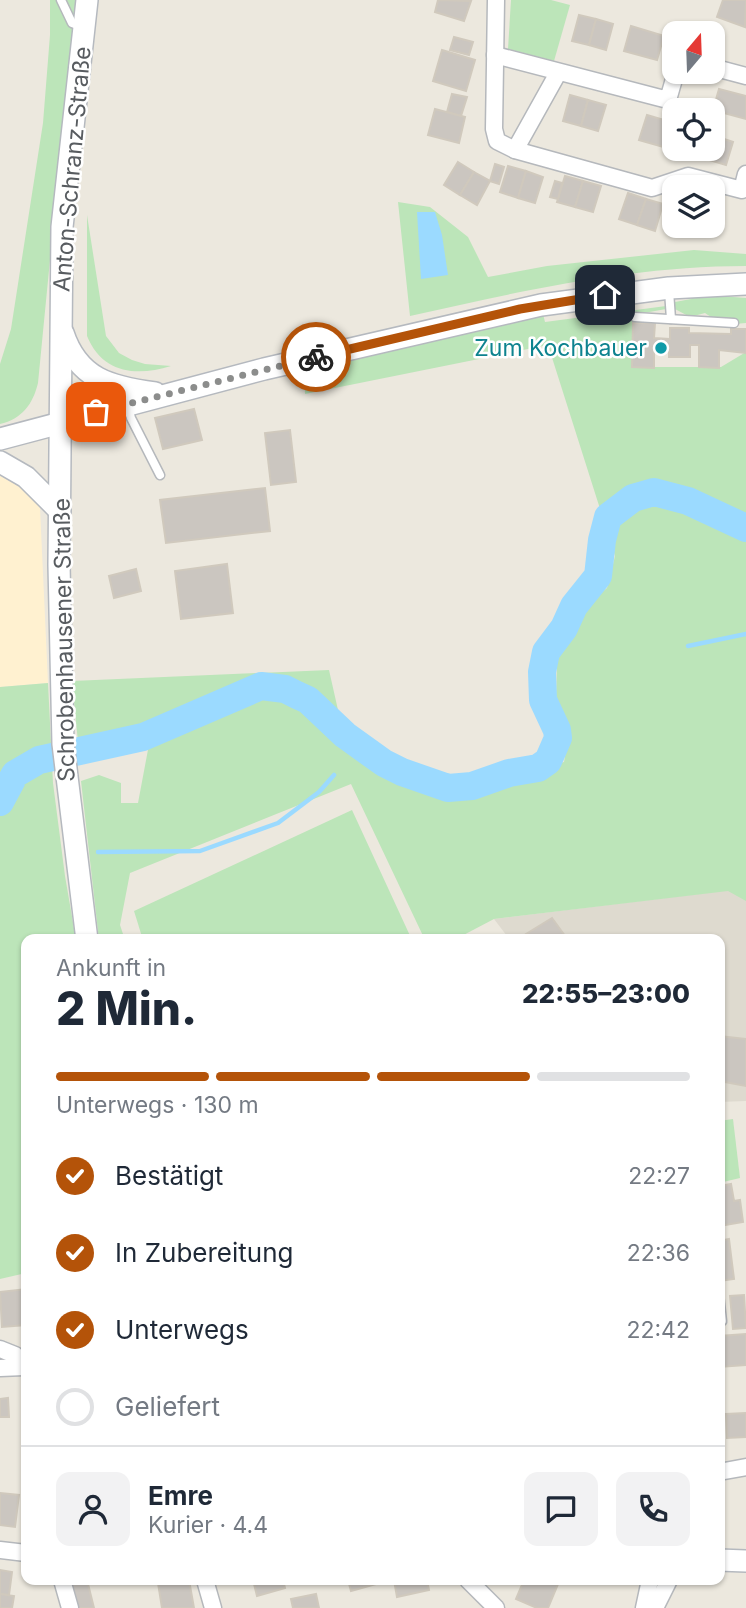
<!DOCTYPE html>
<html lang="de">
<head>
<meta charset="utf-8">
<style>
  body { margin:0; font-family:Inter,sans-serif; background:#f2f2f3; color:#1f2937; height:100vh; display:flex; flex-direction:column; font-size:26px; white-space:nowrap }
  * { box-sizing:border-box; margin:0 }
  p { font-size:23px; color:#747a83 }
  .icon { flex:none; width:38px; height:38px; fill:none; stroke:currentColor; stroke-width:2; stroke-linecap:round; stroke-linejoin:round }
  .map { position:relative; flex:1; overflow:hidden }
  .drawer { position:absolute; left:21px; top:934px; width:704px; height:651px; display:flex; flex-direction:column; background:#fff; border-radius:14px; box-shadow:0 2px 5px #0004 }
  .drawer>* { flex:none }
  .needle { width:46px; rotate:19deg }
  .tools { position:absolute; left:662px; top:21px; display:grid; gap:14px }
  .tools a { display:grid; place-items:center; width:63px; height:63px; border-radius:14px; background:#fff; box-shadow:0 2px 5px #0004; font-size:35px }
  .pin { position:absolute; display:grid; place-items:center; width:60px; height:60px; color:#fff; margin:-30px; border-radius:14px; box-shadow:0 4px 10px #0006 }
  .courier { position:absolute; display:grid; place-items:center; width:70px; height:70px; margin:-35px; border:5px solid #b45309; border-radius:50%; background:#fff; color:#222; box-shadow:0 2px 9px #0007 }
  .overview em { font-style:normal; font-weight:800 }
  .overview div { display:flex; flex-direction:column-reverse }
  .overview { display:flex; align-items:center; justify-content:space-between; height:119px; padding:0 35px }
  h1 { font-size:46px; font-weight:800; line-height:52px }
  .bar { display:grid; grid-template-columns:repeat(4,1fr); gap:10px 7px; align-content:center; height:84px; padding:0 35px }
  .bar i { height:9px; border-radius:5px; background:#e0e1e3 }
  .bar .current { background:#b45309 }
  .bar p { grid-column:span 4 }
  .line { display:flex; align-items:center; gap:18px; padding:0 35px; border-top:2px solid #e0e1e3 }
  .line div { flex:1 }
  .round { display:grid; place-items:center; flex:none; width:74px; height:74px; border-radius:14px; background:#f2f2f3 }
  ol { padding:0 35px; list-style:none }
  li { display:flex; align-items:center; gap:21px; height:77px }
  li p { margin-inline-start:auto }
  li .icon { padding:7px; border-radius:50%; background:#b45309; color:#fff; stroke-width:4 }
  li:last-child { color:#747a83 }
  li i { width:38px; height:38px; border:4px solid #e0e1e3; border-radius:50% }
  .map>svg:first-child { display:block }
  .commercial { fill:#fff1d0 }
  .education { fill:#dedacf }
  .green { fill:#bce5b9 }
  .water { fill:#9bdaff }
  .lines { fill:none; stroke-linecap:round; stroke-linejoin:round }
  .stream { stroke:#9bdaff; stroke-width:4.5 }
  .river { stroke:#9bdaff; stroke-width:28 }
  .building { fill:#cbc6c0; stroke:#d0c9bd; stroke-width:2 }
  .lane-casing { stroke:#b5b8bc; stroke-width:11 }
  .street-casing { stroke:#b5b8bc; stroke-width:19 }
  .secondary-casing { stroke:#b5b9bf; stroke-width:24 }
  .lane { stroke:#fff; stroke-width:8 }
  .street { stroke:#fff; stroke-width:16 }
  .secondary { stroke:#fff; stroke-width:21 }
  .done { stroke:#8c8d8c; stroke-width:7; stroke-dasharray:0 12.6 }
  .route { stroke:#b45309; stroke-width:9 }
  .culture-dot { fill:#0f9aa8; stroke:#fff; stroke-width:2.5 }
  .labels { text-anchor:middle; stroke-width:5; stroke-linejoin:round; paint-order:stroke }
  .street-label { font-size:23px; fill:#585c60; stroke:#fff }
  .culture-label { font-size:23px; fill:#0d838f; stroke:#fff; text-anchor:end }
</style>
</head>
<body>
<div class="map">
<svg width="746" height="1608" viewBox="0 0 746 1608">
  <rect width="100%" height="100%" fill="#ece8de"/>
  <polygon class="commercial" points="0,476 13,483 18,479 35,497 40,508 48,683 0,687"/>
  <polygon class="education" points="746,888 746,1101 719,1102 719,940 510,940 494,919"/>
  <g class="green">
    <path d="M50,0H78L70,55L38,383C33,404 22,419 0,424V364L11,329L43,123L50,35Z"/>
    <polygon points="511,0 551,0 570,5 554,61 508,49"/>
    <path d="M398,202L430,207L468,237L488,277L547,266L694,250L746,254V266C632,266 521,291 410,316Z"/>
    <path d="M87,215L106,336L119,353L132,360L145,364L171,366C136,377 102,373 87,336Z"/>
    <polygon points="695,294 746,298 746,323 723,325 705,313 690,317 675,309 675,302 691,299"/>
    <polygon points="666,306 666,309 633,315 632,367 721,367 746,352 746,901 728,891 494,919 454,940 425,940 351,784 130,873 120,925 125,940 99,940 81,781 99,775 121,783 121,803 138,803 150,739 257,690 283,691 300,698 373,763 412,785 434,794 451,797 450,779 472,786 492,780 530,777 539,774 547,767 564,762 567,745 556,698 557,663 559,654 577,631 583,608 607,588 615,556 548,345 305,394 304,369 543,314 545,322"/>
    <path d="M329,670L338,710L361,732L357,733C319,702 288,669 234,690C214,698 196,710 176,718C146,730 110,735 78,742L72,681Z"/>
    <polygon points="48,683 53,783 65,876 76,940 26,940 26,1273 0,1279 0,687"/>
    <polygon points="352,810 412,940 143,940 134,911"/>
    <polygon points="733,1119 740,1178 719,1183 719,1121"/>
  </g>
  <polygon class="water" points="417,212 435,212 442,235 448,275 421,279"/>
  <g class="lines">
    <g class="stream">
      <polyline points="688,646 746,634"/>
      <polyline points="98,852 200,851 278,823 319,792 334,775"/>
    </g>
    <polyline class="river" points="0,802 15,774 39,760 143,737 261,686 285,689 297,695 308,700 345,735 384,763 402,772 448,788 472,786 509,773 538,768 548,761 558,738 557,730 543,700 542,672 546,652 564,628 574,606 598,576 602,540 608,517 633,498 654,492 688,501 746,528"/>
  </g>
  <g class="building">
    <polygon points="438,0 471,1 464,21 435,12"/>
    <polygon points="723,0 746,0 745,27 717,17"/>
    <polygon points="579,15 596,19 589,45 572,41"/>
    <polygon points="596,19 613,24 606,50 589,45"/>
    <polygon points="631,26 664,36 657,60 624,51"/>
    <polygon points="454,37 473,42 469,55 450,50"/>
    <polygon points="442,50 475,60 466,91 433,81"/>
    <polygon points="719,89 746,96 746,119 713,110"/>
    <polygon points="452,94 467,97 461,116 447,112"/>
    <polygon points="570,95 588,100 581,126 563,121"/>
    <polygon points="588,100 606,105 598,131 581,126"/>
    <polygon points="435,109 465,117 459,143 428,135"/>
    <polygon points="647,115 674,123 667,148 639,140"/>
    <polygon points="712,135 733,142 726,165 686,153 687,149 712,149"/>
    <polygon points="458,162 474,172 460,195 444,185"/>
    <polygon points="495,164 504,167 499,184 490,181"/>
    <polygon points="508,166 526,171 518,198 500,192"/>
    <polygon points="526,171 543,177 535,203 518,198"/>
    <polygon points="474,172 490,181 477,205 460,195"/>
    <polygon points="565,176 583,181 575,207 557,202"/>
    <polygon points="555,181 562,183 558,199 550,197"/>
    <polygon points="583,181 601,186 593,212 575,207"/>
    <polygon points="628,193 646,199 637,225 619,219"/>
    <polygon points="646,199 663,204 655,231 637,225"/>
    <polygon points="633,323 655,323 654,338 670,339 670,328 689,328 689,333 731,334 731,329 746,329 746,353 719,350 719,368 699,367 699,345 690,345 690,357 669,357 669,351 654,351 654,368 632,367"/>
    <polygon points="194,409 202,440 163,449 155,418"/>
    <polygon points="290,430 296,482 271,485 265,433"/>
    <polygon points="265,488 270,531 166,543 160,500"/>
    <polygon points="227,564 233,613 181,619 175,571"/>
    <polygon points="136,569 141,591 114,598 109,576"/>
    <polygon points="552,918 568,940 530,940 526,934"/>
    <polygon points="719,1036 746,1039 746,1086 719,1081"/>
    <polygon points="731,1184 734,1201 740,1200 743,1222 719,1226 719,1186"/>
    <polygon points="729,1239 734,1279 719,1281 719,1241"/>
    <polygon points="26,1289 26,1325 2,1327 0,1292"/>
    <polygon points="744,1295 746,1328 733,1329 730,1296"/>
    <polygon points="746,1334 746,1365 719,1367 719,1336"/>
    <polygon points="8,1398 9,1417 0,1417 0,1399"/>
    <polygon points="746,1413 746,1437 727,1438 726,1414"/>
    <polygon points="0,1493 19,1495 15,1527 0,1525"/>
    <polygon points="0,1570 12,1572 9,1595 0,1594"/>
    <polygon points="87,1580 94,1608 76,1608 70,1581"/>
    <polygon points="175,1580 189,1580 194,1608 162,1608 158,1583"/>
    <polygon points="253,1580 283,1580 285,1588 257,1596"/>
    <polygon points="348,1580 375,1580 376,1584 351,1591"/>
    <polygon points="394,1580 427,1580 429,1590 397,1597"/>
    <polygon points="524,1580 548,1580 558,1584 548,1608 537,1608 516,1599"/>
    <polygon points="0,1594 14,1596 12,1608 0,1608"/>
    <polygon points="316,1594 319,1608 293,1608 291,1599"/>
  </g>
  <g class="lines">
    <defs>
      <g id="lane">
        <polyline points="61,0 72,23 83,27"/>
        <polyline points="669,291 671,319"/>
        <polyline points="635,317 734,323"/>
        <polyline points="128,407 131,418 160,475"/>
        <polyline points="719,1294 722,1321 719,1322"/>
      </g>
      <g id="street">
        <polyline points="496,0 494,129 497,141 515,150 652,188 688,176 742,190 746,174"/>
        <polyline points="495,55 668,100 676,72"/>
        <polyline points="712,67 746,76"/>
        <polyline points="515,150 558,73"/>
        <polyline points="0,1349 15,1355 23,1362"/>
        <polyline points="0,1368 24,1367 23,1362 26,1362"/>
        <polyline points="719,1472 746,1467"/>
        <polyline points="0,1550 26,1553"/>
        <polyline points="62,1580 70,1608"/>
        <polyline points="205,1580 213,1608"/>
        <polyline points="468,1580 496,1608"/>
        <polyline points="644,1608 650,1580"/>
        <polyline points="655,1608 669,1580"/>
      </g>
      <g id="secondary">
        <path d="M63,333C78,379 110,387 155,393"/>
        <polyline points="0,439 264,369 541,305 669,288 746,284"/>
        <polyline points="0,462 26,477 60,511"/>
        <polyline points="87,940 63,744 59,565 62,227 87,0"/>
        <polyline points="719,1560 746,1561"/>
      </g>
    </defs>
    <use href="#lane" class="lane-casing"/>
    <use href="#street" class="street-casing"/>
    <use href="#secondary" class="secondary-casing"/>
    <use href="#lane" class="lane"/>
    <use href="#street" class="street"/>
    <use href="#secondary" class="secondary"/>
  </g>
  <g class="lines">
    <polyline class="done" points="96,412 316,357"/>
    <polyline class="route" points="316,357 520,309 605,295"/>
  </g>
  <circle class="culture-dot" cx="661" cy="348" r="7"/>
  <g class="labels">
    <g class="street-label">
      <text transform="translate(72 169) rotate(-85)" y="8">Anton-Schranz-Straße</text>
      <text transform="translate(64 640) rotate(-91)" y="8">Schrobenhausener Straße</text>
    </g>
    <g class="culture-label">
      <text x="647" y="356">Zum Kochbauer</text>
    </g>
  </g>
</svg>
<div class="tools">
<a><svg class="needle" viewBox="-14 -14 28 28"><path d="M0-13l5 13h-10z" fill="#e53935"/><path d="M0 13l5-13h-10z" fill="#747a83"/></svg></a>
<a><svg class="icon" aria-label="locate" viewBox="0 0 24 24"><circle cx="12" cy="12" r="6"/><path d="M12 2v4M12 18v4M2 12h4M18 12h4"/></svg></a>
<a><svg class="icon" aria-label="layers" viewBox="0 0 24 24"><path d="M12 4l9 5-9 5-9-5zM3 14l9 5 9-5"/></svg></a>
</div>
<div class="pin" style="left:96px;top:412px;background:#ea580c"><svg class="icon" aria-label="bag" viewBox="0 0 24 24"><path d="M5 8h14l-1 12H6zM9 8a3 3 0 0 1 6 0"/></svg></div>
<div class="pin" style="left:605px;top:295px;background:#1f2937"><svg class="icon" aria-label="home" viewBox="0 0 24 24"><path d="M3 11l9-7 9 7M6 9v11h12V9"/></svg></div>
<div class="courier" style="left:316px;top:357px"><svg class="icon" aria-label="bike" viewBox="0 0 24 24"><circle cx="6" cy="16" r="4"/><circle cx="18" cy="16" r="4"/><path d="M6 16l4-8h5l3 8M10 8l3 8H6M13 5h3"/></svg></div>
<section class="drawer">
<div class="overview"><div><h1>2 Min.</h1><p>Ankunft in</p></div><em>22:55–23:00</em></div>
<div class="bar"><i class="current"></i><i class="current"></i><i class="current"></i><i></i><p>Unterwegs · 130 m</p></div>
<ol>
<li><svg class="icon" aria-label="check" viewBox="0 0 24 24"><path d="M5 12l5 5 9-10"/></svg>Bestätigt<p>22:27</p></li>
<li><svg class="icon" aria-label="check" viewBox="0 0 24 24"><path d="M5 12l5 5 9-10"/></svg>In Zubereitung<p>22:36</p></li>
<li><svg class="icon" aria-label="check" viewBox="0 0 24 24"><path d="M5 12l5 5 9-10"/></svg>Unterwegs<p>22:42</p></li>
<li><i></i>Geliefert</li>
</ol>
<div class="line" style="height:126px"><a class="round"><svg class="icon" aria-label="person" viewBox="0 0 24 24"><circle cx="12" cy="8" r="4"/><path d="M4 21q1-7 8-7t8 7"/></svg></a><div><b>Emre</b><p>Kurier · 4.4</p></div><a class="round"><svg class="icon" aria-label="chat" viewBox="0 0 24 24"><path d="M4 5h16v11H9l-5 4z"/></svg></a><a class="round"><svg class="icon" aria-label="phone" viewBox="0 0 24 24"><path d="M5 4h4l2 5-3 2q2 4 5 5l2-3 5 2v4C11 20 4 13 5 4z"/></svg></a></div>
</section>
</div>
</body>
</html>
